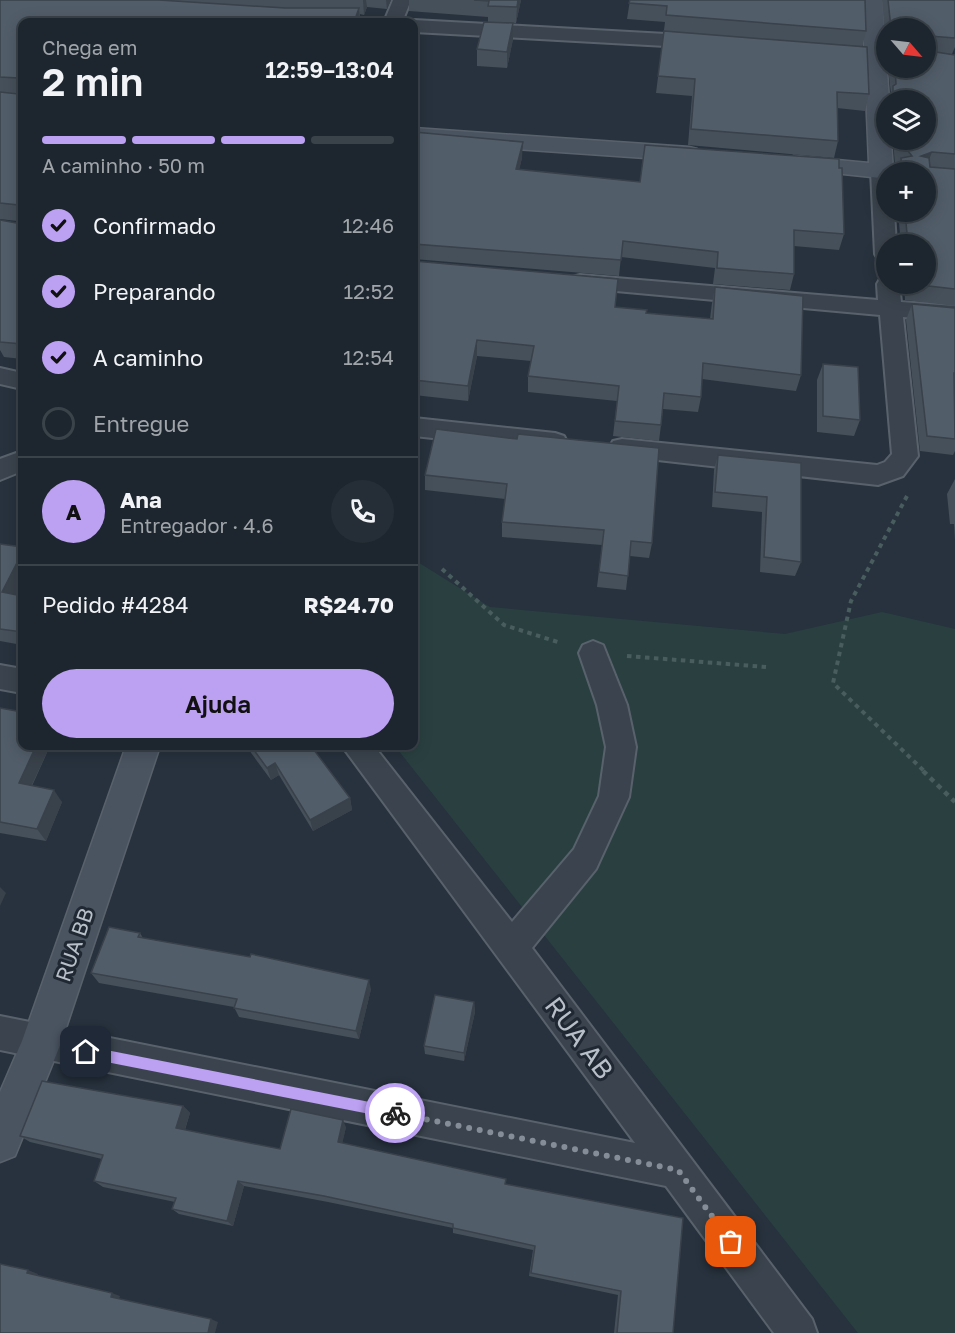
<!DOCTYPE html>
<html lang="pt">
<head>
<meta charset="utf-8">
<style>
  body { margin:0; font-family:"Golos Text",sans-serif; background:#252e36; color:#f1f3f6; height:100vh; display:flex; flex-direction:column; font-size:22px; white-space:nowrap }
  * { box-sizing:border-box; margin:0 }
  p { font-size:20px; color:#a0a5aa }
  .icon { flex:none; width:33px; height:33px; fill:none; stroke:currentColor; stroke-width:2; stroke-linecap:round; stroke-linejoin:round }
  .map { position:relative; flex:1; overflow:hidden }
  .drawer { position:absolute; left:18px; top:18px; width:400px; height:732px; display:flex; flex-direction:column; background:#1d262e; border-radius:12px; box-shadow:0 3px 15px #0003,0 0 0 2px #3b434a }
  .drawer>* { flex:none }
  .needle { width:39px; rotate:118deg }
  .tools { position:absolute; left:876px; top:18px; display:grid; gap:12px }
  .tools a { display:grid; place-items:center; width:60px; height:60px; border-radius:50%; background:#1d262e; box-shadow:0 3px 15px #0003,0 0 0 2px #3b434a; font-size:30px }
  .pin { position:absolute; display:grid; place-items:center; width:51px; height:51px; color:#fff; margin:-26px; border-radius:12px; box-shadow:0 3px 9px #0006 }
  .courier { position:absolute; display:grid; place-items:center; width:60px; height:60px; margin:-30px; border:4px solid #bca0f2; border-radius:50%; background:#fff; color:#222; box-shadow:0 2px 8px #0007 }
  .head em { font-style:normal; font-weight:600 }
  .head div { display:flex; flex-direction:column-reverse }
  .head { display:flex; align-items:center; justify-content:space-between; height:102px; padding:0 24px }
  h1 { font-size:39px; font-weight:600; line-height:45px }
  .bar { display:grid; grid-template-columns:repeat(4,1fr); gap:9px 6px; align-content:center; height:72px; padding:0 24px }
  .bar i { height:8px; border-radius:4px; background:#3b434a }
  .bar .active { background:#bca0f2 }
  .bar p { grid-column:span 4 }
  .line { display:flex; align-items:center; gap:15px; padding:0 24px; border-top:2px solid #3b434a }
  .line div { flex:1 }
  .round { display:grid; place-items:center; flex:none; width:63px; height:63px; border-radius:32px; background:#252e36 }
  ol { padding:0 24px; list-style:none }
  li { display:flex; align-items:center; gap:18px; height:66px }
  li p { margin-inline-start:auto }
  li .icon { padding:6px; border-radius:50%; background:#bca0f2; color:#111; stroke-width:4 }
  li:last-child { color:#a0a5aa }
  li i { width:33px; height:33px; border:3px solid #3b434a; border-radius:50% }
  .primary-button { display:flex; gap:12px; margin-top:auto; padding:12px 24px }
  .primary-button a { flex:1; height:69px; border-radius:36px; background:#bca0f2; color:#111; font-size:24px; font-weight:600; line-height:69px; text-align:center }
  .map>svg:first-child { display:block }
  .green { fill:#2a4040 }
  .lines { fill:none; stroke-linecap:round; stroke-linejoin:round }
  .street-casing { stroke:#59626c; stroke-width:4 }
  .secondary-casing { stroke:#59626c; stroke-width:3 }
  .path-far1 { stroke:#495c5e; stroke-width:4; stroke-dasharray:4.5 4.5; stroke-linecap:butt }
  .path { stroke:#495c5e; stroke-width:4.5; stroke-dasharray:5 5; stroke-linecap:butt }
  .street { fill:#3b444e; fill-rule:evenodd }
  .secondary { fill:#4a5461; fill-rule:evenodd }
  .wall { fill:#46505a }
  .shaded-wall { fill:#39414a }
  .building { fill:#515d69; stroke:#39414a; stroke-width:1.5 }
  .route { fill:#bca0f2 }
  .done { stroke:#858e98; stroke-width:6; stroke-dasharray:0 10.8 }
  .labels { text-anchor:middle; stroke-width:6; stroke-linejoin:round; paint-order:stroke }
  .street-label { font-size:21px; fill:#b8bfc9; stroke:#202933 }
  .near-street-label { font-size:26px; fill:#b8bfc9; stroke:#202933 }
</style>
</head>
<body>
<div class="map">
<svg width="955" height="1333" viewBox="0 0 955 1333">
  <rect width="100%" height="100%" fill="#27323e"/>
  <polygon class="green" points="414,555 416,561 490,607 785,634 882,612 955,629 955,1333 858,1333 395,746 414,746"/>
  <g class="lines">
    <defs>
      <g id="street">
        <polygon points="393,0 411,0 402,22 384,22"/>
        <polygon points="414,20 702,36 711,42 702,48 414,32 414,22 407,22"/>
        <polygon points="881,165 901,168 904,172 886,172 886,212 894,212 896,244 886,244 886,261 878,259 875,254 871,171 874,167"/>
        <polygon points="580,275 878,300 877,284 880,279 886,277 886,284 899,284 901,302 955,306 955,322 903,317 918,456 903,476 878,485 613,455 609,448 613,441 622,439 877,465 885,462 892,454 880,315 572,287 569,282 572,277"/>
        <polygon points="0,368 22,373 22,389 0,384"/>
        <polygon points="414,418 555,433 564,436 567,442 564,448 555,451 414,436"/>
        <polygon points="22,451 22,471 0,480 0,459"/>
        <polygon points="593,641 603,645 627,705 636,747 629,797 596,869 532,948 812,1319 817,1333 774,1333 666,1186 0,1050 0,1016 635,1143 342,746 374,746 512,922 574,849 599,796 606,747 597,705 579,653 583,645"/>
        <polygon points="0,665 22,669 22,693 0,689"/>
      </g>
      <g id="secondary">
        <polygon points="862,0 882,0 889,100 886,100 886,140 891,140 893,171 886,172 886,177 881,178 786,168 782,163 786,158 794,156 869,163"/>
        <polygon points="414,128 689,147 697,149 701,154 697,159 689,161 414,142"/>
        <polygon points="126,746 160,746 61,1043 15,1156 0,1162 0,1092 22,1041"/>
      </g>
    </defs>
    <use href="#street" class="street-casing"/>
    <use href="#secondary" class="secondary-casing"/>
    <g class="path-far1">
      <polyline points="907,496 851,601 833,683 925,772"/>
      <polyline points="442,569 504,625 561,643"/>
      <polyline points="627,656 766,667"/>
    </g>
    <polyline class="path" points="923,771 955,802"/>
    <use href="#street" class="street"/>
    <use href="#secondary" class="secondary"/>
  </g>
  <g class="wall">
    <polygon points="0,0 391,0 387,9 367,7 364,15 360,14 360,22 22,22 22,359 4,357 0,350 0,220 17,223 17,221 0,219"/>
    <polygon points="409,0 521,0 516,23 488,22 488,17 409,11"/>
    <polygon points="630,0 866,31 862,47 869,94 865,111 837,108 838,141 834,158 688,145 692,96 656,93 665,22 627,19"/>
    <polygon points="882,0 955,0 955,47 952,54 955,55 955,306 905,300 904,284 926,284 926,244 901,244 898,212 926,212 926,172 896,172 898,166 895,165 893,140 926,140 926,100 889,100 891,94 888,68 926,68 926,28 886,28 886,47"/>
    <polygon points="513,39 507,68 477,66 477,49"/>
    <polygon points="414,132 522,158 519,169 844,234 839,250 794,246 794,274 790,290 713,284 715,268 621,257 619,276 414,259"/>
    <polygon points="414,261 615,307 646,313 710,319 712,303 715,287 801,375 796,391 702,379 701,397 698,412 663,409 659,441 613,436 617,401 528,392 528,376 531,361 477,356 468,401 414,395"/>
    <polygon points="912,304 955,308 955,451 953,455 920,451 906,320"/>
    <polygon points="823,364 860,420 854,436 817,432 817,380"/>
    <polygon points="436,429 652,543 649,558 630,556 626,590 597,587 602,545 502,537 502,522 505,499 425,490 425,475"/>
    <polygon points="718,455 801,463 801,562 795,576 760,572 762,512 712,507 714,470"/>
    <polygon points="955,479 955,540 954,524 950,524 947,494"/>
    <polygon points="0,544 16,595 22,596 22,645 0,641"/>
    <polygon points="0,708 22,746 50,746 32,786 62,802 46,841 0,833"/>
    <polygon points="246,746 311,746 350,798 352,810 313,831 279,775 271,780"/>
    <polygon points="140,933 143,938 371,989 359,1039 239,1017 234,1007 99,983 91,973"/>
    <polygon points="474,1002 475,1012 464,1061 425,1054 424,1046"/>
    <polygon points="183,1106 190,1113 185,1130 280,1149 346,1127 342,1143 505,1184 673,1333 614,1333 618,1295 529,1276 533,1250 453,1233 453,1228 328,1202 244,1186 233,1226 179,1214 172,1209 175,1202 103,1187 94,1181 102,1159 30,1142 20,1136"/>
  </g>
  <g class="shaded-wall">
    <polygon points="363,0 366,0 367,7 364,15"/>
    <polygon points="386,0 391,0 387,9"/>
    <polygon points="518,0 521,0 516,23 517,7"/>
    <polygon points="359,8 360,22 354,22"/>
    <polygon points="513,23 513,39 507,68 507,52"/>
    <polygon points="523,142 522,158 516,185 516,169"/>
    <polygon points="932,152 926,168 921,156"/>
    <polygon points="477,340 477,356 468,401 468,386"/>
    <polygon points="22,553 22,582 10,607 2,592"/>
    <polygon points="36,746 50,746 27,795 19,783"/>
    <polygon points="275,763 279,775 271,780 267,768"/>
    <polygon points="54,790 62,802 46,841 37,829"/>
    <polygon points="350,798 352,810 313,831 310,820"/>
    <polygon points="0,887 6,893 0,906"/>
    <polygon points="369,980 371,989 359,1039 356,1031"/>
    <polygon points="474,1002 475,1012 464,1061 464,1053"/>
    <polygon points="183,1106 190,1113 183,1135 176,1128"/>
    <polygon points="343,1120 346,1127 341,1149 338,1142"/>
    <polygon points="238,1181 244,1186 233,1226 227,1221"/>
    <polygon points="28,1270 38,1274 37,1277 27,1273"/>
    <polygon points="112,1293 120,1296 119,1300 111,1297"/>
    <polygon points="211,1319 218,1322 215,1333 208,1333"/>
  </g>
  <g class="building">
    <polygon points="0,0 159,0 285,8 359,8 354,22 22,22 22,344 0,342 0,220 17,223 18,205 0,203 0,92 18,94 18,78 0,77"/>
    <polygon points="474,0 518,0 517,7 488,6 489,1"/>
    <polygon points="630,0 865,0 866,31 666,15 667,6 629,3"/>
    <polygon points="888,0 955,0 955,38 930,36 930,51 955,55 955,154 932,152 921,156 929,158 930,167 955,169 955,289 911,284 926,284 926,244 908,244 905,212 926,212 926,172 902,172 901,158 912,156 908,151 900,149 899,140 926,140 926,100 896,100 896,97 893,97 893,86 896,84 895,68 926,68 926,28 891,28"/>
    <polygon points="484,22 513,23 507,52 477,49"/>
    <polygon points="664,31 867,47 869,94 837,92 838,141 691,129 695,79 658,76"/>
    <polygon points="414,132 523,142 516,169 640,182 645,145 839,159 839,168 842,168 844,234 794,230 794,274 717,268 718,252 623,241 621,260 414,244"/>
    <polygon points="414,261 618,279 615,307 647,310 646,313 713,319 715,287 803,296 801,375 703,363 701,397 664,393 661,425 615,421 619,386 528,376 534,346 477,340 468,386 414,380"/>
    <polygon points="912,304 955,308 955,373 954,373 955,439 927,436"/>
    <polygon points="823,364 858,367 860,420 823,416"/>
    <polygon points="436,429 517,439 518,434 659,448 652,543 631,541 628,576 599,572 604,530 502,522 507,484 425,475"/>
    <polygon points="718,455 801,463 801,562 764,557 767,497 715,492"/>
    <polygon points="0,544 22,547 22,553 2,592 22,596 22,632 0,629"/>
    <polygon points="0,708 22,712 22,746 36,746 19,783 54,790 37,829 0,822"/>
    <polygon points="251,746 311,746 350,798 310,820 275,763 267,768"/>
    <polygon points="109,927 140,933 138,937 250,957 251,954 369,980 356,1031 234,1008 237,999 91,973"/>
    <polygon points="435,995 474,1002 464,1053 424,1046"/>
    <polygon points="42,1081 183,1106 176,1128 280,1149 291,1109 343,1120 338,1142 506,1179 505,1184 683,1218 673,1333 617,1333 621,1291 531,1273 535,1246 453,1228 453,1224 324,1196 238,1181 227,1221 172,1209 176,1198 94,1181 103,1155 20,1136"/>
    <polygon points="0,1264 28,1270 27,1273 112,1293 111,1297 211,1319 208,1333 0,1333"/>
  </g>
  <polygon class="route" points="86,1046 395,1107 401,1113 395,1119 86,1058 80,1052"/>
  <g class="lines">
    <polyline class="done" points="395,1113 678,1170 731,1242"/>
  </g>
  <g class="labels">
    <g class="street-label">
      <text transform="translate(75 945) rotate(-71)" y="7">RUA BB</text>
    </g>
    <g class="near-street-label">
      <text transform="translate(579 1038) rotate(53)" y="9">RUA AB</text>
    </g>
  </g>
</svg>
<div class="tools">
<a><svg class="needle" viewBox="-14 -14 28 28"><path d="M0-13l5 13h-10z" fill="#e53935"/><path d="M0 13l5-13h-10z" fill="#a0a5aa"/></svg></a>
<a><svg class="icon" aria-label="layers" viewBox="0 0 24 24"><path d="M12 4l9 5-9 5-9-5zM3 14l9 5 9-5"/></svg></a>
<a>+</a>
<a>−</a>
</div>
<div class="pin" style="left:731px;top:1242px;background:#ea580c"><svg class="icon" aria-label="bag" viewBox="0 0 24 24"><path d="M5 8h14l-1 12H6zM9 8a3 3 0 0 1 6 0"/></svg></div>
<div class="pin" style="left:86px;top:1052px;background:#1f2937"><svg class="icon" aria-label="home" viewBox="0 0 24 24"><path d="M3 11l9-7 9 7M6 9v11h12V9"/></svg></div>
<div class="courier" style="left:395px;top:1113px"><svg class="icon" aria-label="bike" viewBox="0 0 24 24"><circle cx="6" cy="16" r="4"/><circle cx="18" cy="16" r="4"/><path d="M6 16l4-8h5l3 8M10 8l3 8H6M13 5h3"/></svg></div>
<section class="drawer">
<div class="head"><div><h1>2 min</h1><p>Chega em</p></div><em>12:59–13:04</em></div>
<div class="bar"><i class="active"></i><i class="active"></i><i class="active"></i><i></i><p>A caminho · 50 m</p></div>
<ol>
<li><svg class="icon" aria-label="check" viewBox="0 0 24 24"><path d="M5 12l5 5 9-10"/></svg>Confirmado<p>12:46</p></li>
<li><svg class="icon" aria-label="check" viewBox="0 0 24 24"><path d="M5 12l5 5 9-10"/></svg>Preparando<p>12:52</p></li>
<li><svg class="icon" aria-label="check" viewBox="0 0 24 24"><path d="M5 12l5 5 9-10"/></svg>A caminho<p>12:54</p></li>
<li><i></i>Entregue</li>
</ol>
<div class="line" style="height:108px"><b class="round" style="background:#bca0f2;color:#111">A</b><div><b>Ana</b><p>Entregador · 4.6</p></div><a class="round"><svg class="icon" aria-label="phone" viewBox="0 0 24 24"><path d="M5 4h4l2 5-3 2q2 4 5 5l2-3 5 2v4C11 20 4 13 5 4z"/></svg></a></div>
<div class="line" style="height:78px"><div>Pedido #4284</div><b>R$24.70</b></div>
<div class="primary-button"><a>Ajuda</a></div>
</section>
</div>
</body>
</html>
